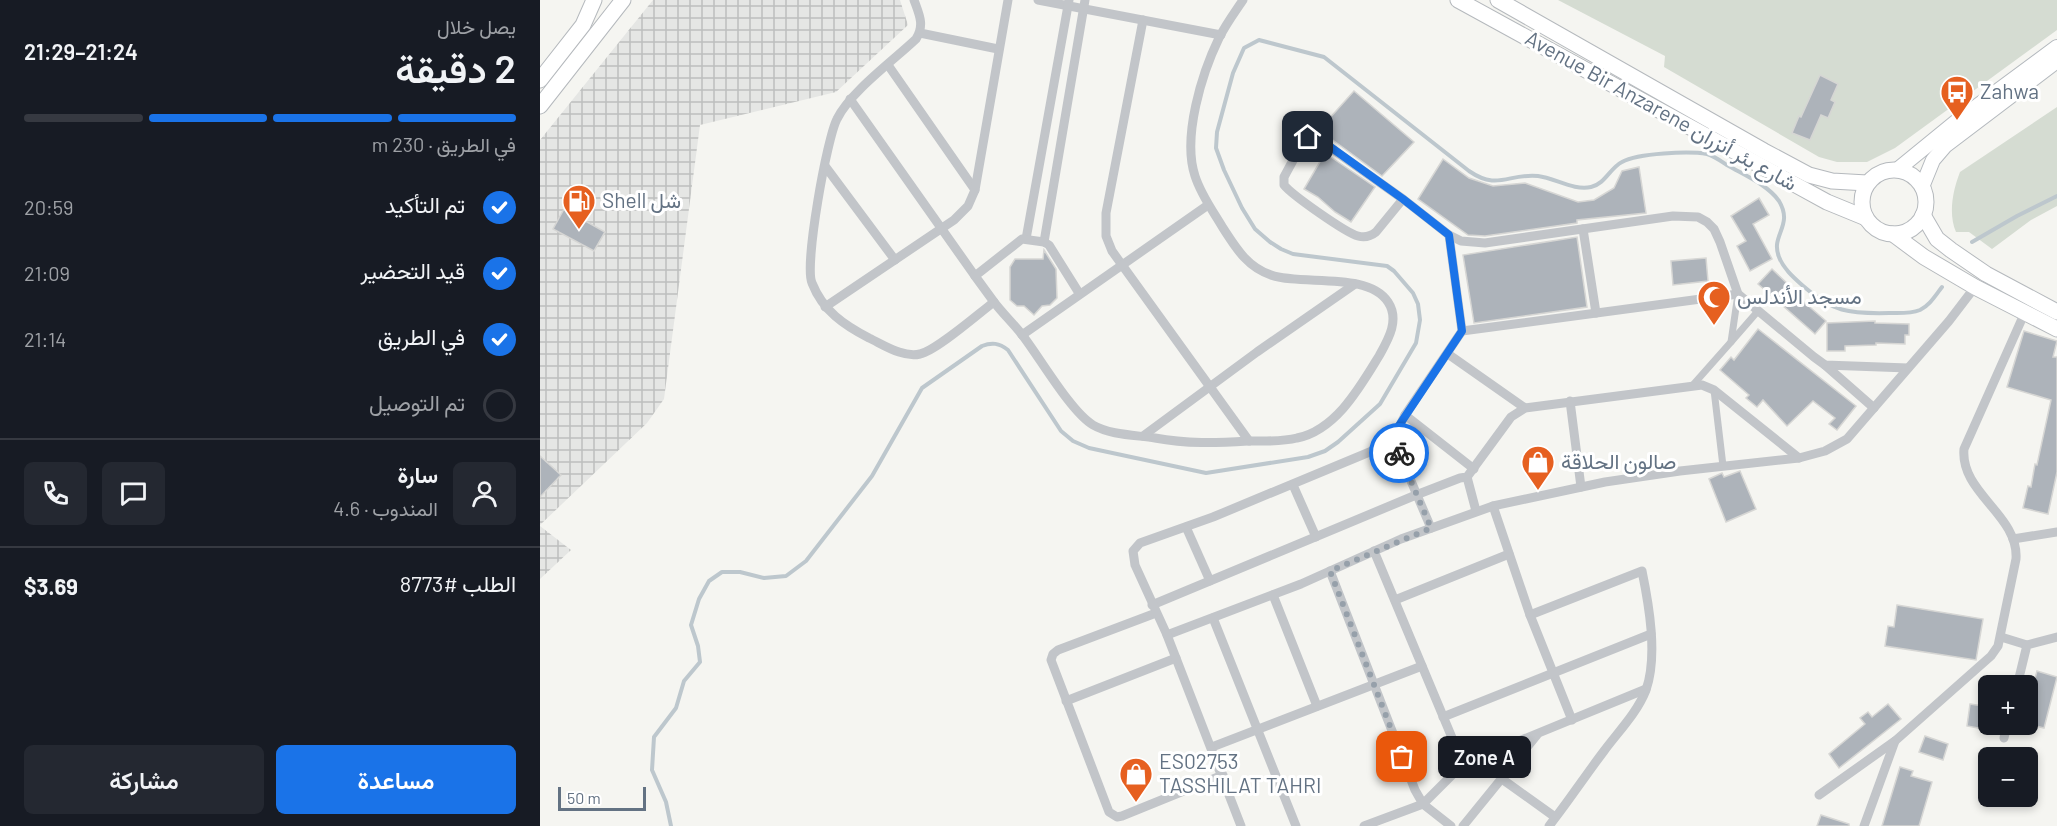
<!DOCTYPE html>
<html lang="ar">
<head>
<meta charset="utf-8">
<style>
  body { margin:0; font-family:Barlow,Vazirmatn,sans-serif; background:#242831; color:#f1f3f6; direction:rtl; height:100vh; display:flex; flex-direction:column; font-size:22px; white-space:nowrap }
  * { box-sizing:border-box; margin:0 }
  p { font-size:20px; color:#9ea1a6 }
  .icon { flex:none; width:33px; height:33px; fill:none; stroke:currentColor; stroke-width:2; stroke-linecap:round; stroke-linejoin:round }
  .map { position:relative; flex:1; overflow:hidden; direction:ltr }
  .sheet { display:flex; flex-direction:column; background:#171b24; width:540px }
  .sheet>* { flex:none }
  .controls { position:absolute; left:1438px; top:675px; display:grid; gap:12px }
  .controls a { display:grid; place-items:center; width:60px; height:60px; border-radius:9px; background:#171b24; box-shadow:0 3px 9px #0003; font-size:30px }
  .scale { position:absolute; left:18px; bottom:15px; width:88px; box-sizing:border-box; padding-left:6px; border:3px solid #637283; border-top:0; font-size:16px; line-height:21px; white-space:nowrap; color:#637283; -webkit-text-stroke:4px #fff; paint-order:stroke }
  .pin { position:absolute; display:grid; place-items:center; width:51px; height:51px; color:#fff; margin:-26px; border-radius:12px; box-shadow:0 3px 9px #0006 }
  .courier { position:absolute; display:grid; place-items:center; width:60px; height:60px; margin:-30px; border:4px solid #1a73e8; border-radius:50%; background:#fff; color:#222; box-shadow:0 2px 8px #0007 }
  .bubble { position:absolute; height:42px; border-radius:9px; background:#171b24; box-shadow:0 3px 9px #0003; font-size:20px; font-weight:600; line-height:42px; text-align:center; direction:rtl }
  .headline em { font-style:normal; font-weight:600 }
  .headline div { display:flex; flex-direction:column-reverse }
  .headline { display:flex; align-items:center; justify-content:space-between; height:102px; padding:0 24px }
  h1 { font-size:39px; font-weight:600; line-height:45px }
  .bar { display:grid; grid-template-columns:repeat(4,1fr); gap:9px 6px; align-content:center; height:72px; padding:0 24px }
  .bar i { height:8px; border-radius:4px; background:#363941 }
  .bar .on { background:#1a73e8 }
  .bar p { grid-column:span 4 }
  .line { display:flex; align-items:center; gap:15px; padding:0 24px; border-top:2px solid #363941 }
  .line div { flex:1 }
  .round { display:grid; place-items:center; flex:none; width:63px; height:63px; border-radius:9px; background:#242831 }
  ol { padding:0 24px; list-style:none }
  li { display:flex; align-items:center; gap:18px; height:66px }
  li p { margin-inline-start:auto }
  li .icon { padding:6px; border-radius:50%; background:#1a73e8; color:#fff; stroke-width:4 }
  li:last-child { color:#9ea1a6 }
  li i { width:33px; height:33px; border:3px solid #363941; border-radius:50% }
  .cta { display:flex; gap:12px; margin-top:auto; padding:12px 24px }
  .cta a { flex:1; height:69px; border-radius:9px; background:#1a73e8; color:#fff; font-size:24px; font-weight:600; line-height:69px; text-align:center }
  .cta a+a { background:#242831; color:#f1f3f6 }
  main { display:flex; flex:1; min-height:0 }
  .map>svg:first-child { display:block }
  .industrial { fill:url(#industrial-grid) }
  .grass { fill:#d5dcd2 }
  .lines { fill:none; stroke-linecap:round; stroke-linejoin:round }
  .stream { stroke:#bdc7cd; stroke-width:4 }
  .building { fill:#adb3ba; stroke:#d6d6d4; stroke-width:1.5 }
  .secondary-casing { stroke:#b4b9be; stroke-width:16 }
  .primary-casing { stroke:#b5b9bd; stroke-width:17 }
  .pedestrian { stroke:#c2c5c9; stroke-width:7 }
  .minor { stroke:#c2c5c9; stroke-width:9 }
  .secondary { stroke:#fff; stroke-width:14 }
  .primary { stroke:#fff; stroke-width:15 }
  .done { stroke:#96a0aa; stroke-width:6; stroke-dasharray:0 10.8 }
  .route { stroke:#1a73e8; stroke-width:8 }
  .labels { text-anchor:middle; stroke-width:6; stroke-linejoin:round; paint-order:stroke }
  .poi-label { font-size:21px; fill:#637283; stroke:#fff; text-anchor:start }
  .street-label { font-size:21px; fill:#637283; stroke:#fff }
</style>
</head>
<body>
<main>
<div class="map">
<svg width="1517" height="826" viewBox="0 0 1517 826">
  <defs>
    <pattern id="industrial-grid" width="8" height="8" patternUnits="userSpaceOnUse" patternTransform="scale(1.5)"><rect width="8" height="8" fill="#e5e6e4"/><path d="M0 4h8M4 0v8" fill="none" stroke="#bdbfbe"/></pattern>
  </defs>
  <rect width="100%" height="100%" fill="#f5f5f1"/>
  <g class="industrial">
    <polygon points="113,0 360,0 368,25 296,92 160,125 124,399 107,423 0,525 0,140"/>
    <polygon points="0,526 31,550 0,579"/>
  </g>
  <g class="grass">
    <polygon points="1018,0 1517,0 1517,30 1355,148 1327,162 1297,162 1279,157 1124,67 1125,56"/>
    <path d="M1517,107V206L1491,220L1452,249L1429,232H1416C1408,214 1413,190 1420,172Z"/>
  </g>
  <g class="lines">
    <g class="stream">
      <polyline points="1432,242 1477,216 1517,196"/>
      <path d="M131,826L126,802L112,770L114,737L136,708L144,681L160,662L158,646L151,625L159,599L169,581L182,572H200L224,578L246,576L266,561L332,476L382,388L442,346C452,342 459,343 468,350L521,431L533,441L549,448L666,473L768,457L785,451L798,442L840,404L876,343L880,320L878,304L873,293L854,271L847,266L753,254L741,249L730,242L715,229L702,208L684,170L676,148L677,132L693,73L704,48L719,40L784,57L929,171C958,191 968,173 998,176C1015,178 1034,191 1051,187C1065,184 1070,168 1082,162C1098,153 1149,151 1167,154C1174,156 1181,161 1187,165C1204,175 1228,185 1239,201C1254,226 1230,235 1239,257C1243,268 1253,277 1262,285C1292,312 1309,314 1349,313C1359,313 1370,314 1380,310C1390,305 1395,296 1402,287"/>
    </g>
  </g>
  <g class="building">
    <polygon points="1280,75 1298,84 1291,100 1295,102 1288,118 1281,115 1270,140 1252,133 1259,116 1261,117"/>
    <polygon points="814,91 874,142 842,176 779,130"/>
    <polygon points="785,153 835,187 811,222 795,212 778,197 764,189"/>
    <polygon points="903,159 929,178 953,186 985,183 1038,202 1054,200 1074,188 1082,171 1099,167 1106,213 1037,220 1037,223 945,236 928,235 878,199"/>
    <polygon points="1219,198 1229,215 1213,224 1232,259 1210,271 1197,246 1206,241 1191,216"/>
    <polygon points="24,209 65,232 54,251 13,229"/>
    <polygon points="1037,237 1047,307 934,323 923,255"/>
    <polygon points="504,250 516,269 517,298 510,305 502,306 494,315 484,306 477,306 470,300 470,267 475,259 503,259"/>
    <polygon points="1166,258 1168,281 1133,285 1131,261"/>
    <polygon points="1232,269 1252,288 1250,290 1286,321 1275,334 1218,284"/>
    <polygon points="1335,321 1335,323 1369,324 1369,335 1365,335 1365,344 1336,343 1336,345 1305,346 1305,351 1287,351 1287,323"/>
    <polygon points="1218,329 1316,406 1297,430 1289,424 1295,418 1273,401 1247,426 1223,400 1217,407 1206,398 1209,395 1180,370 1191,357 1194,360"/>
    <polygon points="1484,331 1517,341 1513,357 1517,357 1517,472 1508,514 1483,508 1488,486 1491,487 1495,464 1497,465 1511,400 1467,387"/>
    <polygon points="0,456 21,475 0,497"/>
    <polygon points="1200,471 1216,509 1186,522 1169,479 1182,473 1184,477"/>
    <polygon points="1357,605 1443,619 1436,660 1345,646 1348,626 1354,627"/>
    <polygon points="1497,671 1517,677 1504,728 1488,724 1488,715 1493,693 1491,693"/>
    <polygon points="1348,704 1361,719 1299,768 1289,754 1325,724 1320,718 1328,712 1332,717"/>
    <polygon points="1430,704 1449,707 1449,730 1427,726"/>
    <polygon points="1385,736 1408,744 1403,760 1379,752"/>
    <polygon points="1360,767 1373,771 1371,776 1392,782 1379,826 1342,826"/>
    <polygon points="1281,815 1309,824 1309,826 1277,826"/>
  </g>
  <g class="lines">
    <defs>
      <g id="secondary">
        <polyline points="1357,170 1417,121 1517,47"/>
        <polyline points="1382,187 1393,160 1405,146 1517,61"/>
      </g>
      <g id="primary">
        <polyline points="918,0 1287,202 1326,218"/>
        <polyline points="958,0 1224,151 1269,175 1292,181 1327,183"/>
        <polyline points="0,80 43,25 54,0"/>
        <polyline points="0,106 83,0"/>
        <circle cx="1354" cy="202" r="32"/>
        <polyline points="1383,215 1397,239 1411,250 1446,274 1517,312"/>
        <polyline points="1353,234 1384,257 1435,287 1517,329"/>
      </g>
    </defs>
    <use href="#secondary" class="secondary-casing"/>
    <use href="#primary" class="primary-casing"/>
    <g class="pedestrian">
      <polyline points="1191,342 1218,311"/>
      <polyline points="1152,386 1191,342 1198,294"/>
      <polyline points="1174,390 1183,466"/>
    </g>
    <g class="minor">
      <path d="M374,0C379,14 385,25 376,39C354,60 310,92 297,119C287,138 264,265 272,283C283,311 304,325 329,338C344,345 363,358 380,354C396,351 438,314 454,302C463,314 474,324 483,336C500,358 531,412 553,425C570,435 595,435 615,438C647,444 676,443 708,441C724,441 741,442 757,438C796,430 820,387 839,356C848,340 860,320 848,302C828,271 762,286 731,275C707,267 696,248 683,228C673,211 661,195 655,176C642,137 662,73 679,38C686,24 695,12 703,0"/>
      <polyline points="498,0 681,35"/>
      <polyline points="603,20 566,213 566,236 572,251 709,441"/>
      <polyline points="380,33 458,49"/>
      <polyline points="348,65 435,190"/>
      <polyline points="310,99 435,276"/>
      <polyline points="285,166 355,260"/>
      <path d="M863,199L836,232C831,236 825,238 818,236C806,233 752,195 744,185V177L764,140L768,137L778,139L863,199L909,235L921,241L945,243L1133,216L1158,217L1167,222L1174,229L1180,242L1198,294L1274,357L1285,365L1368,368"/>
      <polyline points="1043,229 1056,313"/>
      <polyline points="486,239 529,0"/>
      <polyline points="504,242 545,0"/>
      <polyline points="454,302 435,276 482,239 504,242 509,245 539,293"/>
      <polyline points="285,307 414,220 428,206 435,190 468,0"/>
      <polyline points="922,331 1198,294"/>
      <polyline points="482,335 668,205"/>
      <polyline points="908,354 985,408"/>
      <polyline points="1285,365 1334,408"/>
      <polyline points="1030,401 1041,487"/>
      <polyline points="865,415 934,469"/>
      <polyline points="603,436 717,352 815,284"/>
      <polyline points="927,477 936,511"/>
      <polyline points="753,485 776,537"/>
      <polyline points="953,506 990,615 1032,720"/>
      <polyline points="646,527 670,581"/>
      <path d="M891,528L857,448C855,435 859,427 865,415L922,331L909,235"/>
      <polyline points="1473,539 1517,532"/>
      <polyline points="834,551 923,764"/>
      <polyline points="790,571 875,790 883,804 911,826"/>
      <polyline points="733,595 777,706"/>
      <polyline points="855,600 969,554"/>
      <polyline points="612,605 876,495 920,478 927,477 971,417 985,408 1162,385 1174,390 1259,458"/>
      <polyline points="616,613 518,650 513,654 511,660 569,812 577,817 582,816 683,775"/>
      <path d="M990,615L1102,571C1109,605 1118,656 1106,690C1097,713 1078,732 1064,751C1045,776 1028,802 1009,826"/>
      <polyline points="673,618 756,826"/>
      <polyline points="627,635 761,584 861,539 953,506 1065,482 1140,471 1259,458 1285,451 1307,439 1326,417 1409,321 1435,287"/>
      <polyline points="1461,637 1487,645"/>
      <polyline points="1477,686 1487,645 1517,637"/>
      <polyline points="526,701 636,658"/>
      <polyline points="903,717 1111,634"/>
      <polyline points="1464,738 1467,724"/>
      <polyline points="672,747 882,666"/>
      <polyline points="962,779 1015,817"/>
      <polyline points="1279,795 1355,741"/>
      <polyline points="701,826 627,635 595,565 593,551 600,543 673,517 856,441"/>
      <polyline points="824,826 883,804 923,764 1106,689"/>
      <polyline points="923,826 997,735"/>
      <path d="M1324,826L1355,741L1451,656L1458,646L1476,559C1479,515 1420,493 1424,449L1485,312"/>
    </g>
    <use href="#secondary" class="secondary"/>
    <use href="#primary" class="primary"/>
  </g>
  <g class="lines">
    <polyline class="done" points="859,453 891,528 790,571 862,757"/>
    <polyline class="route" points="768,137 778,138 863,199 909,235 922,331 858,427 856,441 859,453"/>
  </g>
  <defs>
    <symbol id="bus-pin" viewBox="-11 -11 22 30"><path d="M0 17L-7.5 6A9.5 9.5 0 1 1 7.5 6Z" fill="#e66020" stroke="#fff"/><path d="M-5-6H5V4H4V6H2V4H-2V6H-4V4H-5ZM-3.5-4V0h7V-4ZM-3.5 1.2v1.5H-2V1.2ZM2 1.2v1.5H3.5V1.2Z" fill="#fff"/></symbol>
    <symbol id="fuel-pin" viewBox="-11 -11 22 30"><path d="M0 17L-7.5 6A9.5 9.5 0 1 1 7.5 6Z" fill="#e66020" stroke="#fff"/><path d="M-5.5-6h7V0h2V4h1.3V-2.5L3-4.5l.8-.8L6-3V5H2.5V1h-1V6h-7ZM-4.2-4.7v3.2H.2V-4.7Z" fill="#fff"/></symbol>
    <symbol id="mosque-pin" viewBox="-11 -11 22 30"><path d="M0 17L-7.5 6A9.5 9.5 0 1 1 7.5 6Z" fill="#e66020" stroke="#fff"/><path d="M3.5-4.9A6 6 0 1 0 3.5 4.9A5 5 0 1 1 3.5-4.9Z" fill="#fff"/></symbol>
    <symbol id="shop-pin" viewBox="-11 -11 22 30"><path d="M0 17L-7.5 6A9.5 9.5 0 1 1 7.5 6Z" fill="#e66020" stroke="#fff"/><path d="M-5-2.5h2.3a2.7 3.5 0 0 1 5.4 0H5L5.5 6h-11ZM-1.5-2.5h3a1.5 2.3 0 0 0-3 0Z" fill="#fff"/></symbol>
  </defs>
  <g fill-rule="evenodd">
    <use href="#bus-pin" x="1398" y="73" width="38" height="52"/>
    <use href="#fuel-pin" x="20" y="182" width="38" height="52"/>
    <use href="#mosque-pin" x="1155" y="278" width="38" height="52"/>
    <use href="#shop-pin" x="979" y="443" width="38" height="52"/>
    <use href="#shop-pin" x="577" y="755" width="38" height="52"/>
  </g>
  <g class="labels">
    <g class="poi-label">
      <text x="1440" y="99">Zahwa</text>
      <text x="62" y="208">Shell شل</text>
      <text x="1197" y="304">مسجد الأندلس</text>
      <text x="1021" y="469">صالون الحلاقة</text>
      <text x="619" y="769">ES02753<tspan x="619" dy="24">TASSHILAT TAHRI</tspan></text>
    </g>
    <g class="street-label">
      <text transform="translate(1121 111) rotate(29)" y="7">Avenue Bir Anzarene شارع بئر أنزران</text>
    </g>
  </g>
</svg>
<div class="controls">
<a>+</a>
<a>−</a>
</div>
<div class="scale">50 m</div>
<div class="pin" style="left:862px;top:757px;background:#ea580c"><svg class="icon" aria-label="bag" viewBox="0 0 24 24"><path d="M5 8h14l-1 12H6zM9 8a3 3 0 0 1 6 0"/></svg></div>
<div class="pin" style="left:768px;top:137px;background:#1f2937"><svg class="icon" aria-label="home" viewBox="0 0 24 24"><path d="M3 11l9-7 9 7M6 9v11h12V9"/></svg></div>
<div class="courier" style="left:859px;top:453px"><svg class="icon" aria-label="bike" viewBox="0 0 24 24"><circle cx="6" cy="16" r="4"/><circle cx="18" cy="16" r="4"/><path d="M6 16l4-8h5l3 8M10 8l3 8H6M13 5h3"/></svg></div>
<div class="bubble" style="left:898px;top:736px;width:93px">Zone A</div>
</div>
<section class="sheet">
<div class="headline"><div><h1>2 دقيقة</h1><p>يصل خلال</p></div><em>21:24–21:29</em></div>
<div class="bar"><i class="on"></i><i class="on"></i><i class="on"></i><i></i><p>في الطريق · 230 m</p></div>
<ol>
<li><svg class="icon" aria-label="check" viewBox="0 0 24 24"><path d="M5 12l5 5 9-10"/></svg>تم التأكيد<p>20:59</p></li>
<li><svg class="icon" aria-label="check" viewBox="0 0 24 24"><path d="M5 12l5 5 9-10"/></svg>قيد التحضير<p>21:09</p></li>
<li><svg class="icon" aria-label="check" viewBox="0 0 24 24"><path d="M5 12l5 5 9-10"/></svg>في الطريق<p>21:14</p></li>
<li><i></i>تم التوصيل</li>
</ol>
<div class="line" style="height:108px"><a class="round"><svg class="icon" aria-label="person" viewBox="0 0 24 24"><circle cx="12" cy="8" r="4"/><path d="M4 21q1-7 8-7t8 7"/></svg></a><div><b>سارة</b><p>المندوب · 4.6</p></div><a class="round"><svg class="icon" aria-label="chat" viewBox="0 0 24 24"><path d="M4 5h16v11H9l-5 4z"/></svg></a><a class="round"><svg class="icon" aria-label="phone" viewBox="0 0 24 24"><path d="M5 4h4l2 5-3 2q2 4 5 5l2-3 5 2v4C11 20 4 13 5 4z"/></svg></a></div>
<div class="line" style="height:78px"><div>الطلب #8773</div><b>$3.69</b></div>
<div class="cta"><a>مساعدة</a><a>مشاركة</a></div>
</section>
</main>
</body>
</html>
